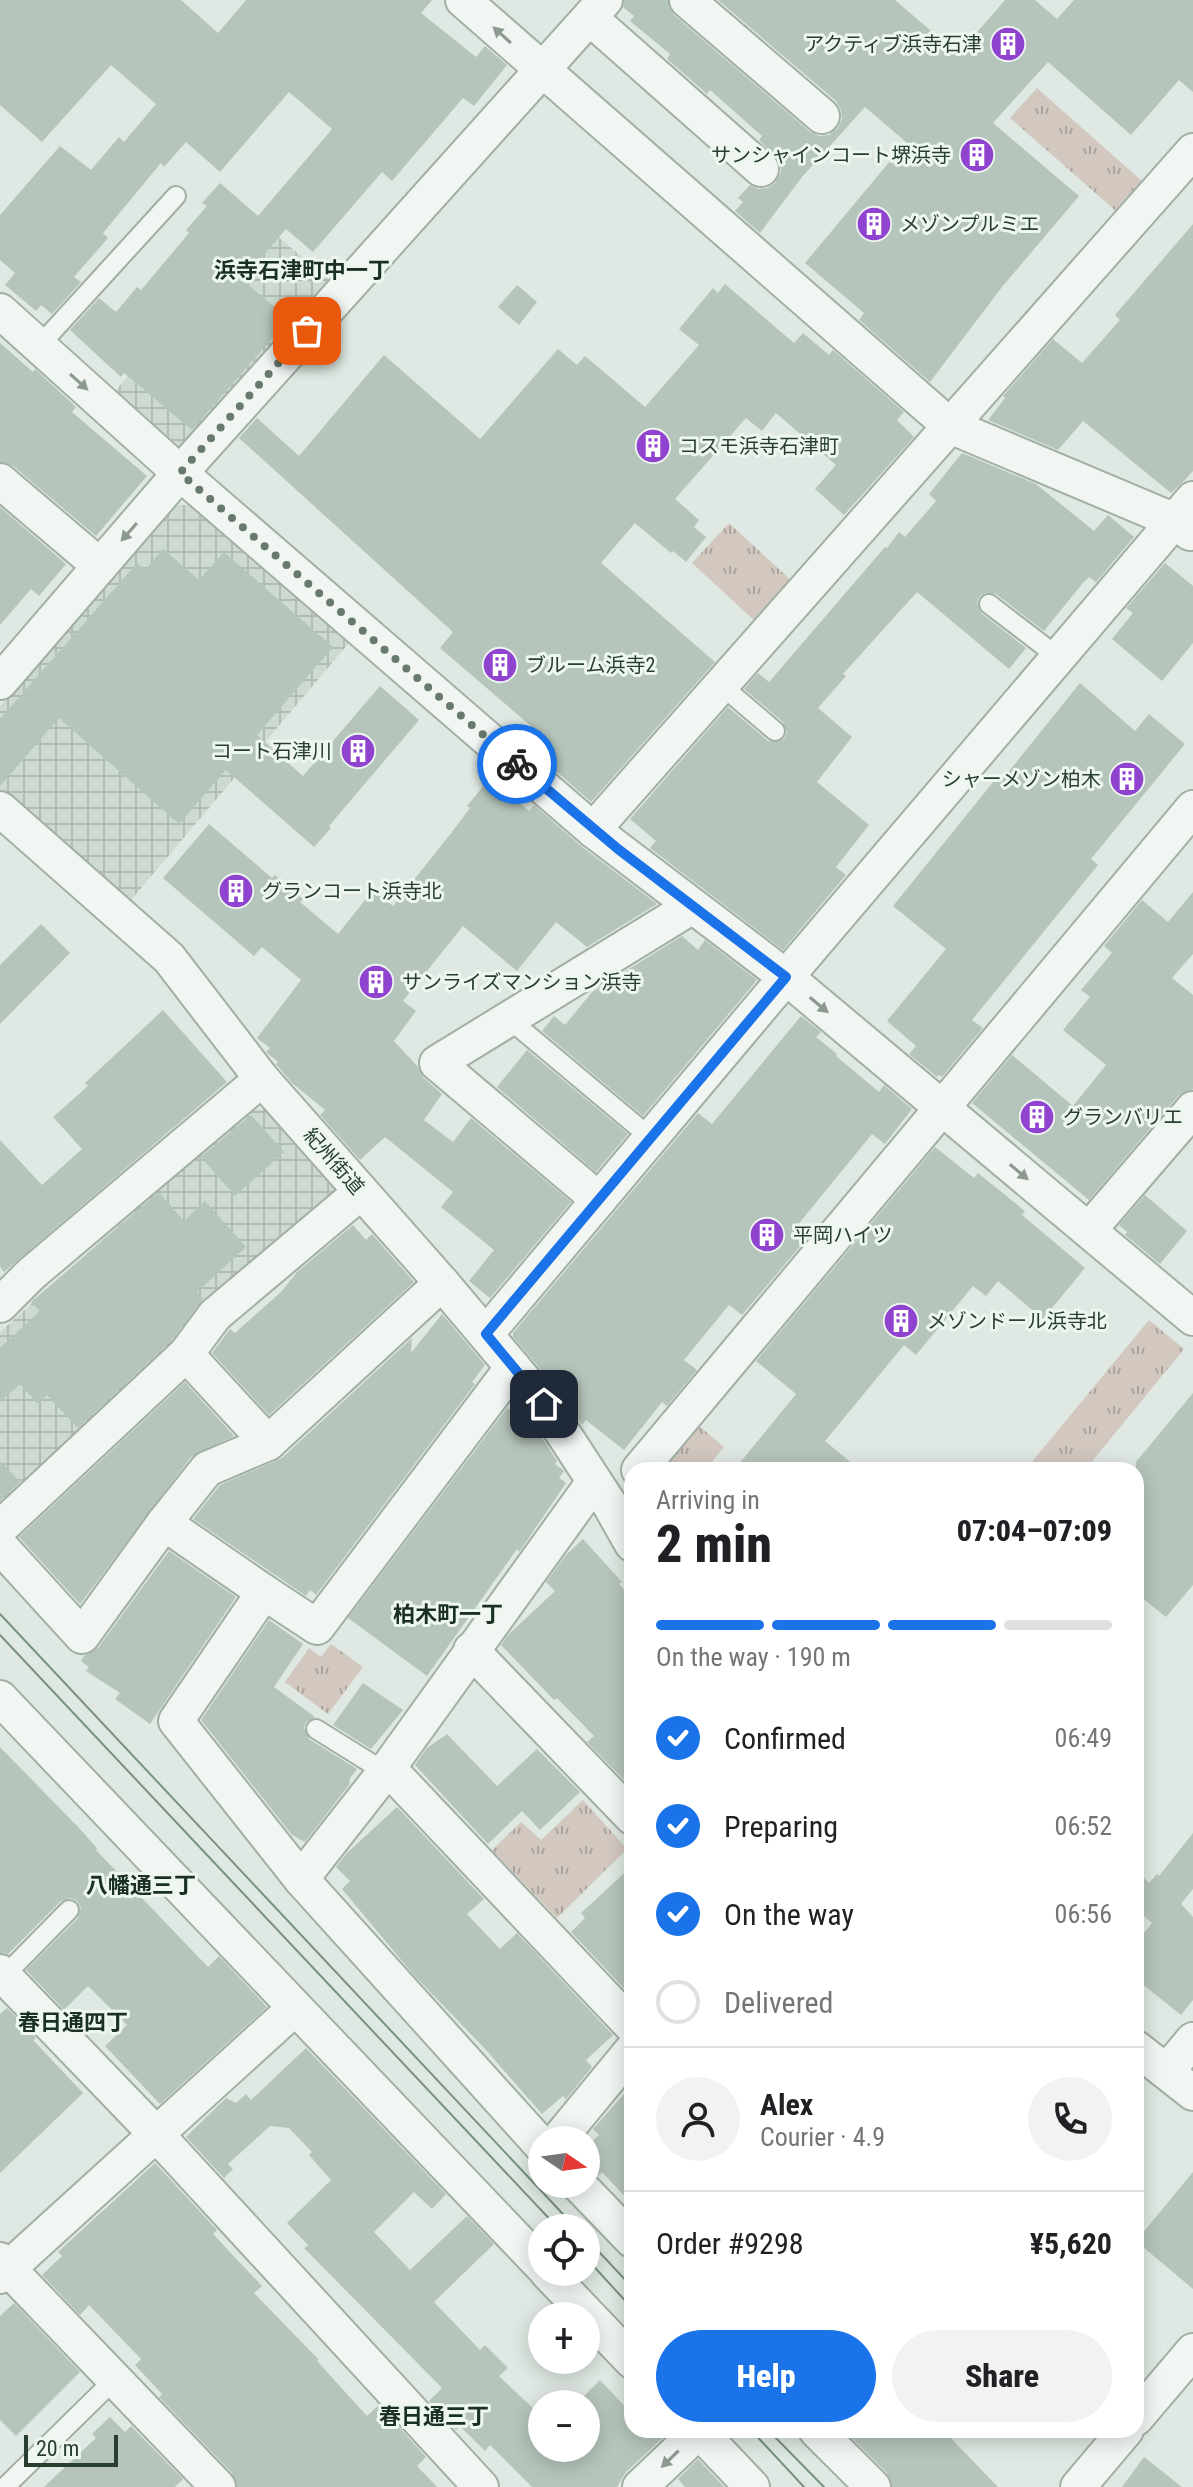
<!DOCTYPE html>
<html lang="en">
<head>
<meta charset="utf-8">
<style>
  body { margin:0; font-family:"Roboto Condensed","Noto Sans JP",sans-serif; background:#f2f2f2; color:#202124; height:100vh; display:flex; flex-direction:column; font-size:30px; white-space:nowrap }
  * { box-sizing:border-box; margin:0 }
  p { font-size:26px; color:#757577 }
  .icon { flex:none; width:44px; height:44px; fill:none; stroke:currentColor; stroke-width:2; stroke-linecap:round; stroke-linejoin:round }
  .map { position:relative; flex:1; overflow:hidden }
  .panel { position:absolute; left:624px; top:1462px; width:520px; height:976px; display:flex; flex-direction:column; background:#fff; border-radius:24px; box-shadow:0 4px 20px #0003 }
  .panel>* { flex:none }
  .needle { width:52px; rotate:103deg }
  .buttons { position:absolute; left:528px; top:2126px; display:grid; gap:16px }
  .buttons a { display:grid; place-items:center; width:72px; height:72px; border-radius:50%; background:#fff; box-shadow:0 4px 20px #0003; font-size:40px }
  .scale { position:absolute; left:24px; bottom:20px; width:94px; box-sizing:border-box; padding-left:8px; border:4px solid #283f30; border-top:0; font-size:22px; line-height:28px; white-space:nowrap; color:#283f30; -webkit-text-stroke:6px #eef6f0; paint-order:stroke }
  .pin { position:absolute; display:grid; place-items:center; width:68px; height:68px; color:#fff; margin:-34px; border-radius:16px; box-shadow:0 4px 12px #0006 }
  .courier { position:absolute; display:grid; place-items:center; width:80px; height:80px; margin:-40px; border:6px solid #1a73e8; border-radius:50%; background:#fff; color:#222; box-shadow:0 2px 10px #0007 }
  .head em { font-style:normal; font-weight:800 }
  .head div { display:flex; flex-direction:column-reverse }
  .head { display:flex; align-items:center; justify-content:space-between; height:136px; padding:0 32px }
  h1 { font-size:52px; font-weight:800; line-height:60px }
  .bar { display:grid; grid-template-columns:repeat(4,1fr); gap:12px 8px; align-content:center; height:96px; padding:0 32px }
  .bar i { height:10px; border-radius:6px; background:#e0e0e0 }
  .bar .selected { background:#1a73e8 }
  .bar p { grid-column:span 4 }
  .line { display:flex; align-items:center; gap:20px; padding:0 32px; border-top:2px solid #e0e0e0 }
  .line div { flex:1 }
  .round { display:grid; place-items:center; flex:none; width:84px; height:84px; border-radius:42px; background:#f2f2f2 }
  ol { padding:0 32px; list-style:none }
  li { display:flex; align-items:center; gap:24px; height:88px }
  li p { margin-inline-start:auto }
  li .icon { padding:8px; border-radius:50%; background:#1a73e8; color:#fff; stroke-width:4 }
  li:last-child { color:#757577 }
  li i { width:44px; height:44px; border:4px solid #e0e0e0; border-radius:50% }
  .cta { display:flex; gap:16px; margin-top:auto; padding:16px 32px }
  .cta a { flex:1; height:92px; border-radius:48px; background:#1a73e8; color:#fff; font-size:32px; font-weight:800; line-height:92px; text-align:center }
  .cta a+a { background:#f2f2f2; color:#202124 }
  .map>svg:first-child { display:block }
  .industrial { fill:url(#industrial-grid) }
  .park { fill:url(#park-tufts) }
  .building { fill:#b6c5bb }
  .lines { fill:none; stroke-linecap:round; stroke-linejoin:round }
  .service-casing { stroke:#a1afa5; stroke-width:22 }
  .minor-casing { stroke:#a1afa5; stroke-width:38 }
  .service { stroke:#f1f6f3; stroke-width:18 }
  .minor { stroke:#f1f6f3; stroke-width:34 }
  .tram { stroke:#789280; stroke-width:2 }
  .oneway { fill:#8c9a92 }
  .done { stroke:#687a6e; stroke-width:8; stroke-dasharray:0 14.4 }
  .route { stroke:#1a73e8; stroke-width:10 }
  .labels { text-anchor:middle; stroke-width:6; stroke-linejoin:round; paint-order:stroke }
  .poi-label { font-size:20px; fill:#283f30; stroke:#eef6f0; text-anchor:start }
  .street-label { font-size:20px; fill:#283f30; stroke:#eef6f0 }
  .neighbourhood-label { font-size:22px; font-weight:bold; fill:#1a3022; stroke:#eef6f0 }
</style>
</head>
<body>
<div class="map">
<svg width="1193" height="2487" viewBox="0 0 1193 2487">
  <defs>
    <pattern id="industrial-grid" width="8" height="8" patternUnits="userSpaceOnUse" patternTransform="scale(2)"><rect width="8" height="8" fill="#cddad1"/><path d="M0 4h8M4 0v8" fill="none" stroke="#b0bcb4"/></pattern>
    <pattern id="park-tufts" width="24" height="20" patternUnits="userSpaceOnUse" patternTransform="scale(2)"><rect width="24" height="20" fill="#d2c8c0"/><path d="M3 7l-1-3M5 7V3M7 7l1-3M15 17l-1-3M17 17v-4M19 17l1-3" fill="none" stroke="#aaa49c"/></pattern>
  </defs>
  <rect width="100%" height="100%" fill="#dfe8e2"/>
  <g class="industrial">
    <polygon points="260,221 330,281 189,446 172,446 112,395"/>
    <polygon points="170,505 195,505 349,643 131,900 0,794 0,706"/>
    <polygon points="249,1108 273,1110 336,1184 333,1204 0,1516 0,1332"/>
  </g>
  <g class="park">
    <polygon points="1037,88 1143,182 1117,212 1010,118"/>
    <polygon points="729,523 794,583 757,623 692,563"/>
    <polygon points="1149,1320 1184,1349 1085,1470 1025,1470"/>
    <polygon points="698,1425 724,1447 705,1470 661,1470"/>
    <polygon points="331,1644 363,1667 328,1714 285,1682 309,1648 321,1657"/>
    <polygon points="583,1800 627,1849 557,1918 492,1850 521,1822 541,1840"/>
  </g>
  <g class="building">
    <polygon points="0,0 181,0 218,33 246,0 432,0 421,13 476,57 485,46 507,65 474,106 463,98 392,181 382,172 313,252 286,229 242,280 289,319 192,430 124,373 121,377 70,330 99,298 116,312 137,287 141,290 189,233 186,230 207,206 202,203 220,183 258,216 332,129 289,92 220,172 186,142 164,167 161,163 103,233 108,238 74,277 81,282 52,314 41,305 36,311 5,285 15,273 0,260 0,215 60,146 91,170 119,137 124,142 156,104 111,65 42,142 0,105"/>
    <polygon points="624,0 668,0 674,15 809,131 819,136 829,135 838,128 842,119 841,110 836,101 718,0 895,0 958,54 1005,0 1035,0 1057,19 1074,0 1193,0 1193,92 1179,80 1131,135 1048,62 993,123 1079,196 1002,287 930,382 859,320 864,313 805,263 906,142 865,107 802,177 760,233 735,211 743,202 738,198 750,185 758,189 767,188 775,183 781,172 780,162 759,140 762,136 710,90 707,94 667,59 670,54 630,21 634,16 623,7"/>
    <polygon points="1193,224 1193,471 1184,481 1171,493 1083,421 1058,450 988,420 1005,398 1003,396 1053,339 1082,363 1120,320 1115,315"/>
    <polygon points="725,284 794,343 803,333 829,355 833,350 904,412 897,420 914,437 844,515 815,489 836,465 776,413 762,431 746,418 675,499 699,520 694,527 706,537 686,562 673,551 671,553 635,523 601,563 715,662 591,802 521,740 532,727 440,648 453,632 239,438 257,418 299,456 384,355 480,439 558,349 577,365 585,356 645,407 699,345 679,329 713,288 718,293"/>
    <polygon points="517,285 537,302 519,325 498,307"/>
    <polygon points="0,343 33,372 35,369 76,407 72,412 147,476 96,536 13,466 0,462"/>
    <polygon points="962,453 1036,484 1094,531 1108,515 1134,537 1096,582 1089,577 1082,584 1044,631 996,594 985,593 980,596 977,603 981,613 1026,648 1009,669 917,592 843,674 846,676 818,708 852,737 817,782 869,825 836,867 846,875 783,950 650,848 656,841 630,819 728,707 768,741 778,742 784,739 787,732 783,722 744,689 758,673 769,682 885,547 887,548 899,532 905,537 936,501 929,494"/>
    <polygon points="0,507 66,564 39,596 31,589 0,625"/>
    <polygon points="163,549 199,580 224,552 333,647 257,735 303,776 380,686 419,720 329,826 331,828 314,847 226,770 179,824 59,718 0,786 0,719 137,563 145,570"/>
    <polygon points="1165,563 1193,586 1193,643 1162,681 1112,639 1133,613 1126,608"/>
    <polygon points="1080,683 1135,731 1149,714 1185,744 1091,859 1098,865 972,1020 983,1028 942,1077 939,1075 937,1077 909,1054 916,1046 887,1021 946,949 893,906 998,776 1002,780"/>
    <polygon points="490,778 529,811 534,805 581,846 657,904 587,947 556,922 517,971 463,926 403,1001 416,1011 394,1041 418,1067 424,1078 442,1094 424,1120 453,1142 471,1118 571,1202 490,1298 469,1281 494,1250 441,1207 453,1192 385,1137 360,1160 320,1115 325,1110 292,1083 276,1064 278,1062 266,1052 270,1048 257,1038 301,980 262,947 254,956 163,878 209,824 272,878 275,875 303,899 300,902 338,934 373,890 393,906 452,832 470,808 467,806"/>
    <polygon points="1193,892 1193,954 1172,978 1193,995 1193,1089 1178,1096 1089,1200 972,1103 1012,1055 1073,1106 1106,1065 1063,1030 1090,997 1081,990 1112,953 1104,946 1142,900 1168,922"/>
    <polygon points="41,924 70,953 0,1024 0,965"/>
    <polygon points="682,936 698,950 705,940 757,980 643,1116 542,1031 554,1016 565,1025 592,992"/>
    <polygon points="163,1010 227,1082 4,1272 0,1267 0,1140 42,1185 82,1149 53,1117 88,1086 85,1083"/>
    <polygon points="801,1016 821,1032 816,1037 837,1054 836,1056 879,1092 884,1085 912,1109 885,1144 872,1134 796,1227 808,1237 742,1315 729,1305 715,1322 684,1360 697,1370 667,1406 662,1402 624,1450 586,1420 582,1425 559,1391 513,1337 513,1333 698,1113 712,1124"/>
    <polygon points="527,1050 628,1134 596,1172 497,1087"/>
    <polygon points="251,1115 284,1152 235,1196 201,1157"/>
    <polygon points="935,1147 974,1178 978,1173 1025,1211 1022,1215 1085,1268 1043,1319 998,1281 986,1296 973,1286 916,1355 904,1345 825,1441 860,1470 734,1470 796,1394 756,1361"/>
    <polygon points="159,1192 184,1221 205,1201 246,1247 197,1292 203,1299 171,1341 78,1428 47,1395 38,1404 20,1384 0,1402 0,1348 40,1311 31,1302"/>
    <polygon points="1145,1195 1187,1231 1160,1264 1125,1235 1127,1232 1119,1225"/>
    <polygon points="353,1225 366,1240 372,1234 414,1282 269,1415 212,1353 230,1329 235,1333 281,1292 297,1272"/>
    <polygon points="442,1314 485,1365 472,1382 475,1384 316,1595 310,1590 306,1596 193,1519 220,1485 282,1458 412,1338 411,1353"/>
    <polygon points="185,1382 234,1436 191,1457 80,1604 19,1537"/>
    <polygon points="1193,1393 1193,1585 1166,1617 1136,1593 1136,1462"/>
    <polygon points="507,1408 535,1427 557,1461 555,1464 564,1471 559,1478 566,1483 522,1548 519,1552 517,1549 427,1676 348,1618"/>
    <polygon points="0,1461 20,1482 0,1501"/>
    <polygon points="583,1539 622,1582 619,1584 632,1599 632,1788 587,1742 594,1736 557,1698 554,1700 501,1645 509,1634 555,1591 546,1582 566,1555"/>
    <polygon points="169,1551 236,1597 150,1724 115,1699 120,1693 86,1671 89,1667 81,1661 85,1655 98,1648"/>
    <polygon points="269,1620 303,1644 274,1687 315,1717 306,1722 304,1728 309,1739 357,1769 350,1778 349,1785 305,1842 292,1835 201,1720"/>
    <polygon points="363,1683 403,1710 371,1749 333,1725"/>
    <polygon points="447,1734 497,1786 537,1749 580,1792 540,1830 522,1811 488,1844 415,1765 427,1748"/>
    <polygon points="0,1747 79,1828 97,1848 96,1850 208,1967 219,1956 267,2007 160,2104 105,2046 127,2025 88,1986 64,2010 26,1970 78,1918 81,1908 77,1901 71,1898 61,1901 8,1954 0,1953"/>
    <polygon points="397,1807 484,1899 467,1914 500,1949 517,1933 613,2035 586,2060 592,2067 566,2099 563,2096 542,2114 486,2050 412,1973 342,1889 350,1881 336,1867 347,1853"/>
    <polygon points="1193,1833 1193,1889 1181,1904 1193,1917 1193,2000 1181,2015 1136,1979 1136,1943 1152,1923 1136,1909 1136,1869 1149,1883 1157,1874 1159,1876"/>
    <polygon points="632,1866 632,1997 571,1932 585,1918 581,1913"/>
    <polygon points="7,2008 36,2038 33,2040 83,2093 0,2173 0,2014"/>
    <polygon points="306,2048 446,2194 432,2209 414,2192 374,2232 410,2270 467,2216 494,2244 434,2302 480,2350 485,2345 508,2368 499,2376 542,2417 542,2448 586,2448 586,2404 576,2404 600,2380 632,2414 632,2430 671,2430 626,2472 617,2487 532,2487 490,2445 485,2451 460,2426 456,2430 429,2401 442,2388 304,2248 308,2245 287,2223 331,2180 309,2155 312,2152 289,2128 270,2126 228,2164 233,2169 224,2178 186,2137 226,2098 236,2103 246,2094 251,2100"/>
    <polygon points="632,2085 632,2204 602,2172 598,2176 586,2166 586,2147 599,2135 593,2129"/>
    <polygon points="155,2163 217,2230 213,2234 262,2286 254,2293 319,2360 317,2361 367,2416 379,2405 426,2457 417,2466 437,2487 237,2487 232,2473 159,2397 162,2394 135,2365 141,2359 89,2305 80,2315 42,2275 62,2256 58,2252"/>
    <polygon points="1193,2172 1193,2289 1136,2241"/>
    <polygon points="14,2303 80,2372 16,2436 0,2420 0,2316"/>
    <polygon points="110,2417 125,2432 131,2426 183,2479 175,2487 44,2487 96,2438 92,2434"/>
    <polygon points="844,2430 943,2430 998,2487 892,2487 887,2473"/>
    <polygon points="1144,2457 1182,2487 1122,2487"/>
    <polygon points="698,2459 724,2487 685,2487 678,2479"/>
  </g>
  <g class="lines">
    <defs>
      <g id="service">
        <polyline points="39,346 176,196"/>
        <polyline points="989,604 1058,657"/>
        <polyline points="721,685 775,731"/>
        <polyline points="509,1019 651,1138"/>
        <polyline points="316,1729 385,1772"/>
        <polyline points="4,1976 69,1910"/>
        <polyline points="5,2487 115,2379"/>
      </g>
      <g id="minor">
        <polyline points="463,0 950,426 1175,521 1190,533"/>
        <polyline points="687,0 822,116"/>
        <polyline points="590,18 761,169"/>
        <polyline points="0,311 180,473 593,830 786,977 1193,1318"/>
        <polyline points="0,481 100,566"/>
        <polyline points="0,682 180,473 605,0"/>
        <polyline points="0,809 169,958 262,1079 442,1283 544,1404 610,1505 632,1544"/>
        <polyline points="593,830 1193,151"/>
        <polyline points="599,1200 437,1063 691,907"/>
        <polyline points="1089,1230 1193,1109"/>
        <polyline points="442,1283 268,1443 207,1469 164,1523 264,1592 176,1721 301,1879 542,2146"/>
        <polyline points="0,1305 31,1274 262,1079"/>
        <polyline points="486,1334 786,977 1193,499"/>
        <polyline points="186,1354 268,1443"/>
        <polyline points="639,1470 1193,808"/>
        <polyline points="0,1528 186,1354 215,1315 361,1192"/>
        <polyline points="0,1546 82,1636 164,1523"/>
        <polyline points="264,1592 317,1627 513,1367"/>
        <polyline points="471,1650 632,1817"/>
        <polyline points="0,1698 542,2266"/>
        <polyline points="388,1768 632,2026"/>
        <polyline points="301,1879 388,1768 594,1482"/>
        <polyline points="0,1972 156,2134 481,2487"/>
        <polyline points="1136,2048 1193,2093"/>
        <polyline points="1167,2071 1193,2040"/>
        <polyline points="558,2140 632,2050"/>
        <polyline points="578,2184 632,2240"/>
        <polyline points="0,2260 218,2487"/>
        <polyline points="547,2272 632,2361"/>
        <polyline points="0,2276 295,2008"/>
        <polyline points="1136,2418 1193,2351"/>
        <polyline points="698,2430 752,2487"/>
        <polyline points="816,2430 873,2487"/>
        <polyline points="640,2487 699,2431"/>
        <polyline points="1078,2487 1126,2430"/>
      </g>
    </defs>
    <use href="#service" class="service-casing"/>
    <use href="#minor" class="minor-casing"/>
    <use href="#service" class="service"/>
    <use href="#minor" class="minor"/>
    <g class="tram">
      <polyline points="0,1614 576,2228"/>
      <polyline points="0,1635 558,2228"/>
      <polyline points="586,2238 632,2287"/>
      <polyline points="586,2258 632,2308"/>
      <polyline points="751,2430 804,2487"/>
      <polyline points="768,2430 824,2487"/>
    </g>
  </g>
  <defs><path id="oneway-solid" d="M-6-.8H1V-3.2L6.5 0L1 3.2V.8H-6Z" transform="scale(2)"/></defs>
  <g class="oneway">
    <use href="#oneway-solid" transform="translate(502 35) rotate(-138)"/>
    <use href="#oneway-solid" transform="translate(79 382) rotate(42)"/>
    <use href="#oneway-solid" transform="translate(129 532) rotate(131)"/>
    <use href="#oneway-solid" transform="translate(819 1005) rotate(40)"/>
    <use href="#oneway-solid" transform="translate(1019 1172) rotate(40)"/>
    <use href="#oneway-solid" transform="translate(670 2459) rotate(136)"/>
  </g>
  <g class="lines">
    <polyline class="done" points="307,331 180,473 517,764"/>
    <polyline class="route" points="517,764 618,849 786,977 486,1334 544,1404"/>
  </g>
  <defs>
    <symbol id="building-disc" viewBox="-11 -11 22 22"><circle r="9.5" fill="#8f43ce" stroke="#eef6f0"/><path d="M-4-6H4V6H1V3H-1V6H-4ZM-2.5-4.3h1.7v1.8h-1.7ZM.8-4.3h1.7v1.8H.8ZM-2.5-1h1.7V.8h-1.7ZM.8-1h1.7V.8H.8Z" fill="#fff"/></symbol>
  </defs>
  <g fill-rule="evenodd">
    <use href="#building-disc" x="988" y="24" width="40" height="40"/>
    <use href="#building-disc" x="957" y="135" width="40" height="40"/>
    <use href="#building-disc" x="854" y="204" width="40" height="40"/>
    <use href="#building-disc" x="633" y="426" width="40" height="40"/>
    <use href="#building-disc" x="480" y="645" width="40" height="40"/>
    <use href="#building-disc" x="338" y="731" width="40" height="40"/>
    <use href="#building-disc" x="1107" y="759" width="40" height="40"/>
    <use href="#building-disc" x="216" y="871" width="40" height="40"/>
    <use href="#building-disc" x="356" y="962" width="40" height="40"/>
    <use href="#building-disc" x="1017" y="1097" width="40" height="40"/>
    <use href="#building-disc" x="747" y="1215" width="40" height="40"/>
    <use href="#building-disc" x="881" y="1301" width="40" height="40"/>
  </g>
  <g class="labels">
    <g class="poi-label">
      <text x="982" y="51" text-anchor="end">アクティブ浜寺石津</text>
      <text x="951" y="162" text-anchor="end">サンシャインコート堺浜寺</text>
      <text x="900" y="231">メゾンプルミエ</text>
      <text x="679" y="453">コスモ浜寺石津町</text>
      <text x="526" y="672">ブルーム浜寺2</text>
      <text x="332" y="758" text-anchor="end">コート石津川</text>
      <text x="1101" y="786" text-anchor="end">シャーメゾン柏木</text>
      <text x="262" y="898">グランコート浜寺北</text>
      <text x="402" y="989">サンライズマンション浜寺</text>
      <text x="1063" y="1124">グランバリエ</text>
      <text x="793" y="1242">平岡ハイツ</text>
      <text x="927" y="1328">メゾンドール浜寺北</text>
    </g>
    <g class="street-label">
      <text transform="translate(334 1161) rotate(49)" y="7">紀州街道</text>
    </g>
    <g class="neighbourhood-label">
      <text x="302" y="278">浜寺石津町中一丁</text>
      <text x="448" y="1622">柏木町一丁</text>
      <text x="141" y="1893">八幡通三丁</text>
      <text x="73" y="2030">春日通四丁</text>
      <text x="434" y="2424">春日通三丁</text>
    </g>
  </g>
</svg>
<div class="buttons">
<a><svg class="needle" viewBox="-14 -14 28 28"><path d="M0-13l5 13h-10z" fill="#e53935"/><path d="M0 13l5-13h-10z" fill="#757577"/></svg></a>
<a><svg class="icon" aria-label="locate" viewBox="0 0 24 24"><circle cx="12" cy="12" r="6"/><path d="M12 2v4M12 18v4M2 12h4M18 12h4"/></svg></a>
<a>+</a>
<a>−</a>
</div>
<div class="scale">20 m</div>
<div class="pin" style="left:307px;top:331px;background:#ea580c"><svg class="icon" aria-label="bag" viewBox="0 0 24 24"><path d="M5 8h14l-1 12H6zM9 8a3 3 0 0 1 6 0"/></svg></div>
<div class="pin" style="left:544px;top:1404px;background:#1f2937"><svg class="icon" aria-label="home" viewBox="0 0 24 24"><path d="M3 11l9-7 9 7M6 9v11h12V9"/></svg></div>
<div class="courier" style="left:517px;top:764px"><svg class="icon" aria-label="bike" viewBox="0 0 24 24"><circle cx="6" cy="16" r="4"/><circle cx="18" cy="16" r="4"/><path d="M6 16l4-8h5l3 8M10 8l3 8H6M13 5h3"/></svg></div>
<section class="panel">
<div class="head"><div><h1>2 min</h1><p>Arriving in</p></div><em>07:04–07:09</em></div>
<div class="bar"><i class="selected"></i><i class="selected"></i><i class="selected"></i><i></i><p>On the way · 190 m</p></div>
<ol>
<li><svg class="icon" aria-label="check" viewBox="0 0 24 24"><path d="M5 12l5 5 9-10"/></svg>Confirmed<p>06:49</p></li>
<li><svg class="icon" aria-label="check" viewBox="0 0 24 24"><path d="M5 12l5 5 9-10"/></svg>Preparing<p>06:52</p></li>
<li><svg class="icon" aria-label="check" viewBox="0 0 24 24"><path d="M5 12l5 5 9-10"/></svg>On the way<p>06:56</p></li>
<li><i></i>Delivered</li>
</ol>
<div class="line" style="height:144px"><a class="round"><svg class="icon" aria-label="person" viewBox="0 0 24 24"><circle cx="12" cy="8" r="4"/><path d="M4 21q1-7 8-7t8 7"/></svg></a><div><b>Alex</b><p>Courier · 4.9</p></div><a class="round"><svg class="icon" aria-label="phone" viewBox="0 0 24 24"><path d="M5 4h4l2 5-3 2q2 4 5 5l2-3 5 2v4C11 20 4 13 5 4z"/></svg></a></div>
<div class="line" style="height:104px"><div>Order #9298</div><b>¥5,620</b></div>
<div class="cta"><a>Help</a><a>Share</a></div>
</section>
</div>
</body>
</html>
